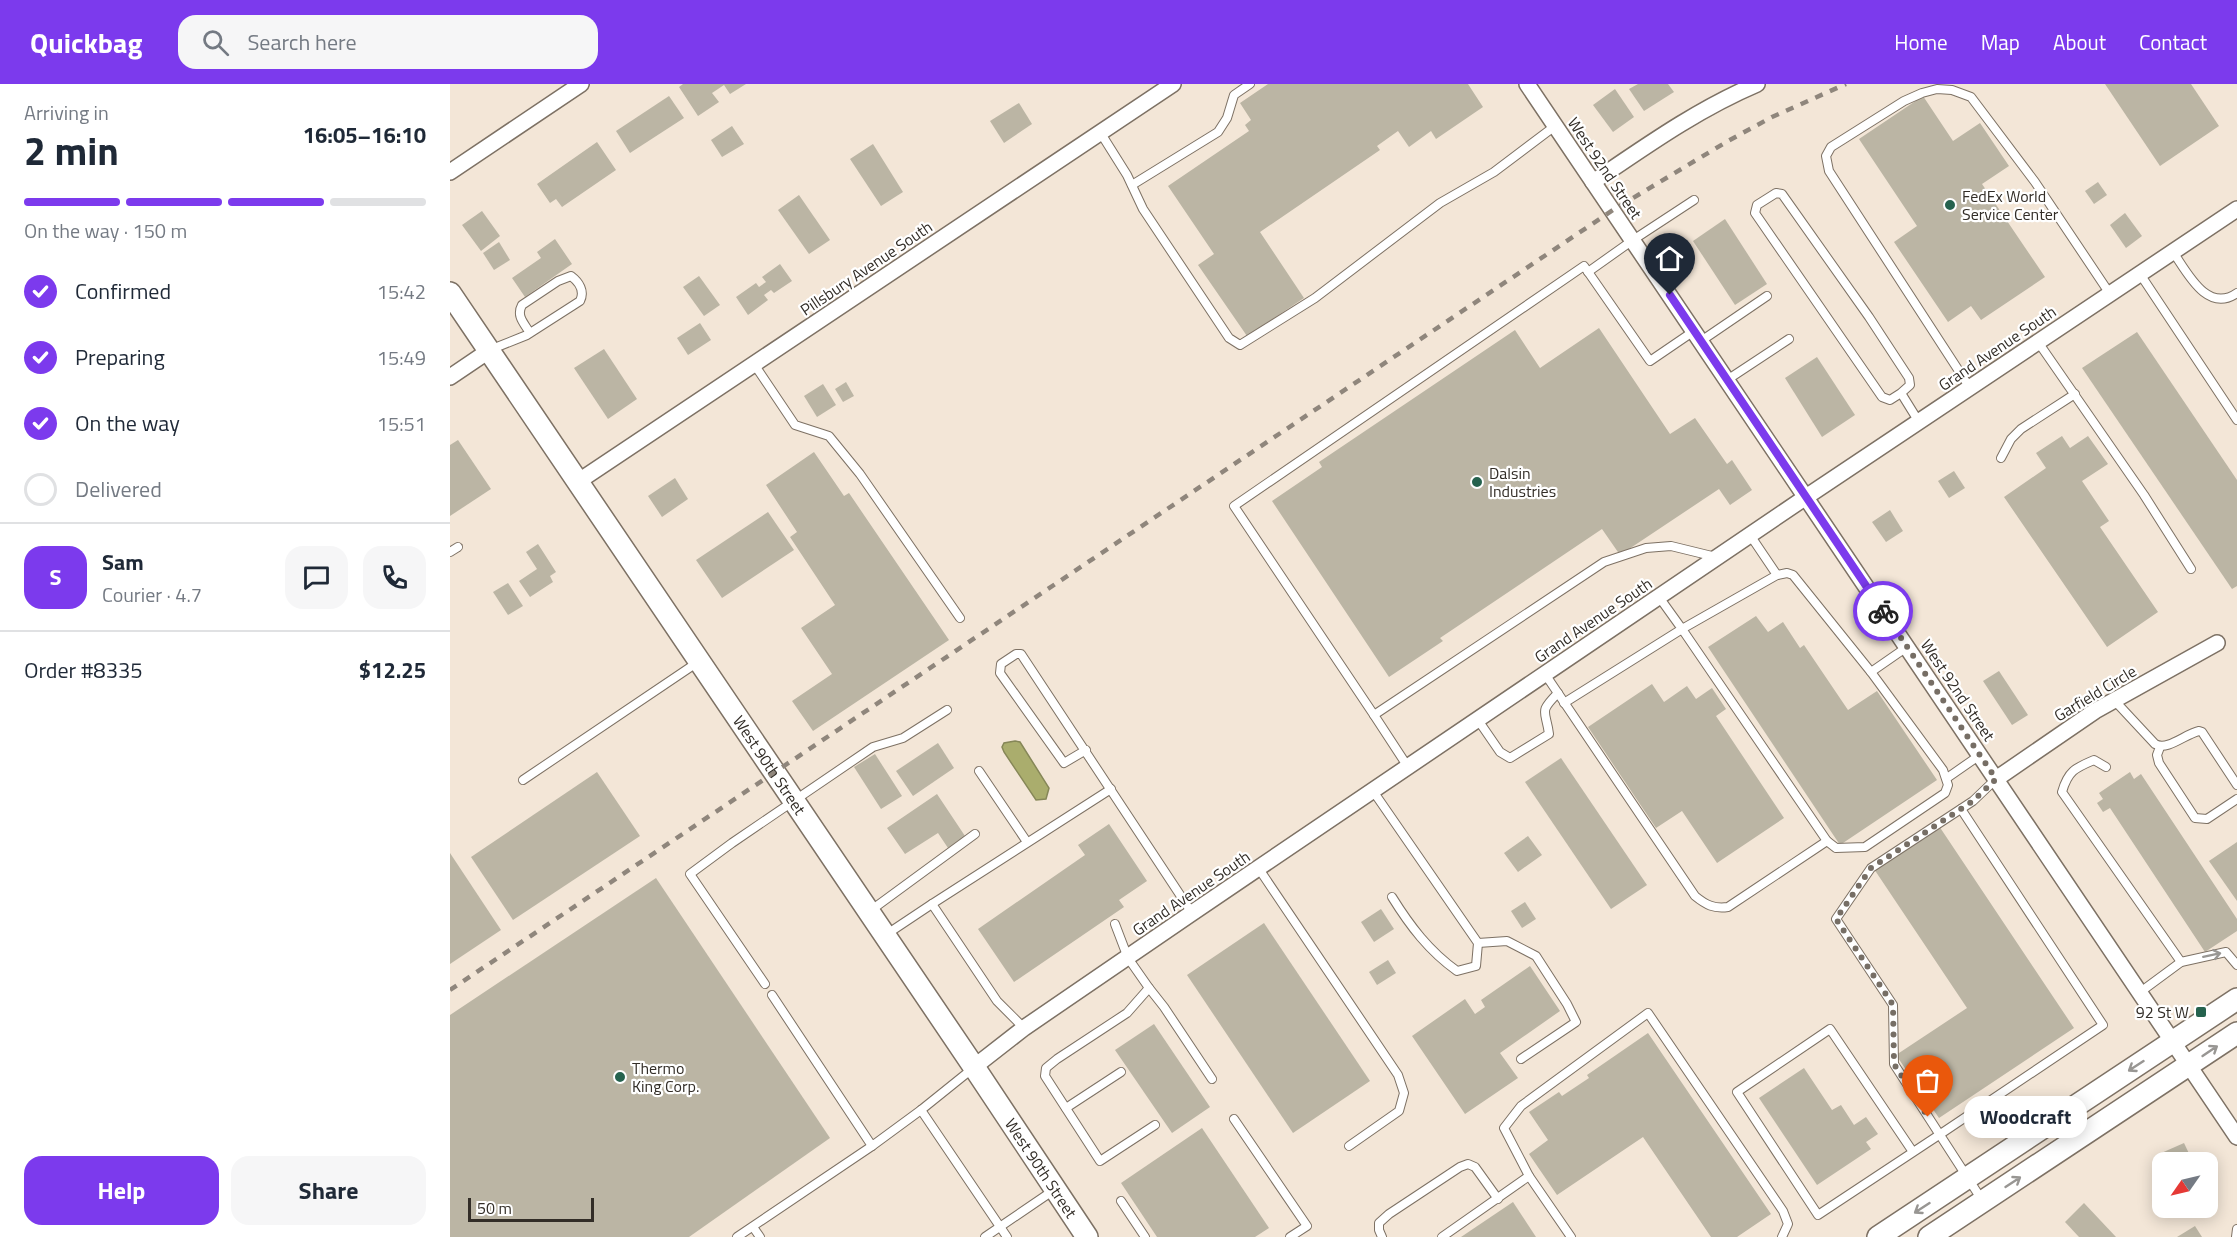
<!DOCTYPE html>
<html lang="en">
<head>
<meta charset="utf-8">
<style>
  body { margin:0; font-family:"Titillium Web",sans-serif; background:#f6f6f7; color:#1f2937; height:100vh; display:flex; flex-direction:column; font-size:22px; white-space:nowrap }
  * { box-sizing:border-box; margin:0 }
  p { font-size:20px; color:#747a83 }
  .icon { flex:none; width:33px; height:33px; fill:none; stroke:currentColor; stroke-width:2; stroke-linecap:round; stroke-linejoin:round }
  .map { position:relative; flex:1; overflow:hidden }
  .drawer { display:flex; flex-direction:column; background:#fff; width:450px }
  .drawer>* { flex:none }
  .needle { width:39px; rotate:236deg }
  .tools { position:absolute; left:1702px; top:1068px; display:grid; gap:12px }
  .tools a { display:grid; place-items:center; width:66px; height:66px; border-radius:12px; background:#fff; box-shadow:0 3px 15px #0003; font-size:30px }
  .scale { position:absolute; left:18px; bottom:15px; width:126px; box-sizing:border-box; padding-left:6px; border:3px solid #322d27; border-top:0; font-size:16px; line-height:21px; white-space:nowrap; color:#322d27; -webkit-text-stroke:4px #fff; paint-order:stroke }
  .pin { position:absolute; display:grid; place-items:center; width:51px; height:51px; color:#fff; margin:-62px -26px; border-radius:50% 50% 50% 0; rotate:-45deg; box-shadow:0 0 6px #0007 }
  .pin .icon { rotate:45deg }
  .courier { position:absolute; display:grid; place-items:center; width:60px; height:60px; margin:-30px; border:4px solid #7c3aed; border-radius:50%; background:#fff; color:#222; box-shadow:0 2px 8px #0007 }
  .bubble { position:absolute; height:42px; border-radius:18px; background:#fff; box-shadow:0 3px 15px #0003; font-size:20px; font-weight:700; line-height:42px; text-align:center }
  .summary em { font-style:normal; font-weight:700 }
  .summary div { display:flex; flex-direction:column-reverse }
  .summary { display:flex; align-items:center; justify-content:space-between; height:102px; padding:0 24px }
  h1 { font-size:39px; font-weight:700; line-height:45px }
  .bar { display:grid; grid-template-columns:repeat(4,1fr); gap:9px 6px; align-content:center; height:72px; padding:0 24px }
  .bar i { height:8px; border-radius:4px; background:#e0e1e3 }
  .bar .active { background:#7c3aed }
  .bar p { grid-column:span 4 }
  .line { display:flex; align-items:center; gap:15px; padding:0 24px; border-top:2px solid #e0e1e3 }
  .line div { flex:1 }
  .round { display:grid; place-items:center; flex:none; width:63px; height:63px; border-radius:18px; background:#f6f6f7 }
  ol { padding:0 24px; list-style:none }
  li { display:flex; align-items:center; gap:18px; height:66px }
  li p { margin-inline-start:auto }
  li .icon { padding:6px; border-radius:50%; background:#7c3aed; color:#fff; stroke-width:4 }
  li:last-child { color:#747a83 }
  li i { width:33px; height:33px; border:3px solid #e0e1e3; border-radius:50% }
  .cta { display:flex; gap:12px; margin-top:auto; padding:12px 24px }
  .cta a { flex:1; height:69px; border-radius:18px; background:#7c3aed; color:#fff; font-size:24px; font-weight:700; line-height:69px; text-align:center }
  .cta a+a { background:#f6f6f7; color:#1f2937 }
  header { display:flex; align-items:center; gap:36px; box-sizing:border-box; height:84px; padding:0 30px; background:#7c3aed; color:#fff }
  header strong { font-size:28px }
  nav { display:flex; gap:33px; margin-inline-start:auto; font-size:21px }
  .search { width:420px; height:54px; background:#f6f6f7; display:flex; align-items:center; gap:15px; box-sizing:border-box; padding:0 21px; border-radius:18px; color:#747a83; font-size:22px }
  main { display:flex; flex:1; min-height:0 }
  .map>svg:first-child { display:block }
  .water { fill:#aaad6d; stroke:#868758; stroke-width:1.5 }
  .building { fill:#bbb5a4 }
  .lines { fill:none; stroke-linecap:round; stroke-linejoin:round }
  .lane-casing { stroke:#7d7164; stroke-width:10 }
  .street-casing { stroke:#7d7164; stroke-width:18 }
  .secondary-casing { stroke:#7d7164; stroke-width:24 }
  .lane { stroke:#fff; stroke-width:8 }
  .street { stroke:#fff; stroke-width:15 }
  .secondary { stroke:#fff; stroke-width:21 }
  .rail { stroke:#8f867c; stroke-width:4.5; stroke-dasharray:8 8; stroke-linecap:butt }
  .oneway { stroke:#989693 }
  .done { stroke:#766e65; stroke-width:6; stroke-dasharray:0 10.8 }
  .route { stroke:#7c3aed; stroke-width:8 }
  .poi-dot { fill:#25624e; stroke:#fff; stroke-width:2 }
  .labels { text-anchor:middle; stroke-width:4.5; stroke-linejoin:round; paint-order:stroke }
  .street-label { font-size:16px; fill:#322d27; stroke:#fff }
  .poi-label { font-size:16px; fill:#322d27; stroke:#fff; text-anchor:start }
</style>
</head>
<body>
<header>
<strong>Quickbag</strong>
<div class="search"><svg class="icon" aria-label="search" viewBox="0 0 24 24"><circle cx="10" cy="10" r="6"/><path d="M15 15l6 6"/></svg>Search here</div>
<nav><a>Home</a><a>Map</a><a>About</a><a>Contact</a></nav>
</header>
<main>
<section class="drawer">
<div class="summary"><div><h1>2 min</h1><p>Arriving in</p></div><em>16:05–16:10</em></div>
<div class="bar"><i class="active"></i><i class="active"></i><i class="active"></i><i></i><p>On the way · 150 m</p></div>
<ol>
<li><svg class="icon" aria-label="check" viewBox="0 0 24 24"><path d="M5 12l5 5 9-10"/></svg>Confirmed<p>15:42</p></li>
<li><svg class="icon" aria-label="check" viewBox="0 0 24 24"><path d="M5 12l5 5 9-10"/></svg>Preparing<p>15:49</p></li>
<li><svg class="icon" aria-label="check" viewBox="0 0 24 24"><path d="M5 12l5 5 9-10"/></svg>On the way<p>15:51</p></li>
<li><i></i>Delivered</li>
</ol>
<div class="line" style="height:108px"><b class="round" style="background:#7c3aed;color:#fff">S</b><div><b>Sam</b><p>Courier · 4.7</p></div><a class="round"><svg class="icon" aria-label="chat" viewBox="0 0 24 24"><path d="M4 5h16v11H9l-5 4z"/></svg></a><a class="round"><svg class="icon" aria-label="phone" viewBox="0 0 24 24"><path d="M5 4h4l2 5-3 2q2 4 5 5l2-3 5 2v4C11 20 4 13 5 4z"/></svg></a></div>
<div class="line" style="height:78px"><div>Order #8335</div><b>$12.25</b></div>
<div class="cta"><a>Help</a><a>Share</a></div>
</section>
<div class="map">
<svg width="1787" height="1153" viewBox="0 0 1787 1153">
  <rect width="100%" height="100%" fill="#f3e6d7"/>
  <polygon class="water" points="565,657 570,658 599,704 596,715 586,716 554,668 552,663 554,659"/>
  <g class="building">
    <polygon points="233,0 296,0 280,10 274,1 262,9 269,18 248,32 229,3"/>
    <polygon points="818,0 1018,0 1033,23 986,55 981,47 959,63 948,47 927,62 930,66 810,148 854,214 797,252 748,181 764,170 718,102 799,47 795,41 801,36 790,19"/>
    <polygon points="1188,0 1218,0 1224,8 1194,27 1179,5"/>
    <polygon points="1655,0 1741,0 1769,42 1710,82"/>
    <polygon points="1165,5 1184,33 1163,48 1143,21"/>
    <polygon points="219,12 234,34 180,69 166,47"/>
    <polygon points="1473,12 1503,57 1530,39 1559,82 1532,100 1595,193 1531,236 1521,222 1498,238 1444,158 1467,142 1409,55"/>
    <polygon points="569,19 582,40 554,59 540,37"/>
    <polygon points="282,42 294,60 272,73 261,56"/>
    <polygon points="147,58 166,86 112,123 106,115 100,119 87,100"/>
    <polygon points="423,60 453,108 431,122 400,75"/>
    <polygon points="1648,98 1657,111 1644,120 1635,107"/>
    <polygon points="349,111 380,156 359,170 328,126"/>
    <polygon points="32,127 50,152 31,167 12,141"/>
    <polygon points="1675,129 1692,152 1676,164 1660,141"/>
    <polygon points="1275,135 1317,200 1285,221 1243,157"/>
    <polygon points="105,155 122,180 75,213 62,194 91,174 87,168"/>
    <polygon points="49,158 60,176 44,186 33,169"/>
    <polygon points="330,180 342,197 324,209 321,206 314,211 318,216 298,231 286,213 306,199 309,203 316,198 312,193"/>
    <polygon points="249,192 270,221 254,232 233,203"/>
    <polygon points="250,239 261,256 238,271 227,254"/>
    <polygon points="1149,244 1220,350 1245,334 1277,380 1282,376 1302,406 1280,421 1269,405 1170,471 1152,445 990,554 993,557 939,593 822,417 872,383 869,378 1065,246 1090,284"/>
    <polygon points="1687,248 1787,396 1787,502 1782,505 1632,284"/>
    <polygon points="154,265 187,315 158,335 124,284"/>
    <polygon points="1367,273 1405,331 1372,353 1335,294"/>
    <polygon points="396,298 404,312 393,318 385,305"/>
    <polygon points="373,300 386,321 367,333 354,312"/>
    <polygon points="1612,352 1620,364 1638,352 1658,380 1632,397 1659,437 1650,443 1708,528 1657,563 1554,413 1596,384 1586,369"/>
    <polygon points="8,356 41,405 0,432 0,361"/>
    <polygon points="364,368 394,412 399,409 499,556 363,647 342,617 382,590 351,544 385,521 340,453 347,448 316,401"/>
    <polygon points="1504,387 1515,404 1499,414 1488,397"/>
    <polygon points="225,394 238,415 212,433 198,412"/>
    <polygon points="1440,426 1453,447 1436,458 1422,438"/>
    <polygon points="318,428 344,466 272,514 246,476"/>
    <polygon points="88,460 106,488 100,492 103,498 80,513 69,497 87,485 76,468"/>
    <polygon points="58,499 73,522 58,531 43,508"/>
    <polygon points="1306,532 1318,548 1333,538 1350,564 1354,561 1398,626 1427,607 1487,696 1390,761 1258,563"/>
    <polygon points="1549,587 1578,631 1562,641 1533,597"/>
    <polygon points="1202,600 1214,618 1237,602 1246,615 1262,604 1276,625 1266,632 1334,734 1267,779 1232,727 1206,744 1138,643"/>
    <polygon points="488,659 504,684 463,712 446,687"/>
    <polygon points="425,670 452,712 431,725 404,683"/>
    <polygon points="1111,674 1197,801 1161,825 1075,698"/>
    <polygon points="147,688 190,752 63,836 21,773"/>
    <polygon points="1680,688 1684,695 1691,690 1787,835 1787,847 1755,868 1660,724 1653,728 1647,719 1653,715 1649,709"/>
    <polygon points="487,710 515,752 498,764 488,749 455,770 437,744"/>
    <polygon points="659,740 697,797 669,816 674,823 564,898 528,845 635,771 628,761"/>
    <polygon points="1489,742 1624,944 1489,1034 1446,971 1517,924 1424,785"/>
    <polygon points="1078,752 1092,771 1068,788 1054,769"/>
    <polygon points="1787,758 1787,817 1759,777"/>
    <polygon points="0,769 51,846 0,880"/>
    <polygon points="206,794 380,1054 239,1153 0,1153 0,931"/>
    <polygon points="1075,818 1086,835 1072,844 1061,827"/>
    <polygon points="931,825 944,845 924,858 911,838"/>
    <polygon points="814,839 920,997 843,1049 737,891"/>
    <polygon points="938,876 946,889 927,901 919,888"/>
    <polygon points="1080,882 1110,927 1050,969 1068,994 1015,1030 962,952 1015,915 1025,930 1035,923 1031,916"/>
    <polygon points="704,940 760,1023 722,1049 665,966"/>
    <polygon points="1198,949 1321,1130 1287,1153 1261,1153 1193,1053 1107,1111 1079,1070 1098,1056 1079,1028 1109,1008 1112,1012 1139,994 1137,991"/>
    <polygon points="1354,984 1382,1026 1391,1021 1404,1041 1416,1033 1428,1050 1416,1058 1421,1065 1367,1101 1309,1014"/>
    <polygon points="752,1044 819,1144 805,1153 707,1153 671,1099"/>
    <polygon points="1734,1059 1743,1078 1713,1078 1709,1070"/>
    <polygon points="1758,1113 1762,1122 1737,1133 1733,1124 1758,1124"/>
    <polygon points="1063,1118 1086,1153 1011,1153"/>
    <polygon points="1634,1119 1666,1153 1629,1153 1615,1138"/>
    <polygon points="1745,1142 1752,1153 1727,1153"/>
  </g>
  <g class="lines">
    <defs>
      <g id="lane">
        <polyline points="650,48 677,91 693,125 779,254 790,261 865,214 990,119 1044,88 1105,42"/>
        <polyline points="682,101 768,48 777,34 784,11 800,0"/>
        <path d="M1723,168C1737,188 1757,230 1787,209"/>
        <polyline points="1138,188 1183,156 1244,116"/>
        <polyline points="1690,190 1787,336"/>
        <polyline points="1251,257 1317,212"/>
        <polyline points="1588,258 1694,411 1741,485"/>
        <path d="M42,265L77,251L130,217C135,207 129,198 121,192L108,197L72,221C66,232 74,239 80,249"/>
        <polyline points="304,280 345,341 379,352 410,390 510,534"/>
        <polyline points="1277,296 1339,255"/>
        <polyline points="1520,304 1379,87 1376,72 1381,63 1454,17 1472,9 1487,5 1502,6 1521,13 1585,98 1660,210"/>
        <polyline points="1451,309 1460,301 1459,294 1419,233 1332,110 1326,109 1307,121 1305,129 1432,313 1440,316 1451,309 1469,338"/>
        <polyline points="1551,374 1561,355 1571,345 1625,310"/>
        <polyline points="1300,451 1327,491"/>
        <polyline points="0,468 8,463"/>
        <polyline points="1421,588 1457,563"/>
        <path d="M1095,590L1245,812C1256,821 1264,825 1278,823L1377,757"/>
        <path d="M1664,616L1705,660C1718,667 1735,650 1749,647L1752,648L1787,701"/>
        <polyline points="1114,619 1232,545 1327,491 1337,489 1343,491 1421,588 1493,686 1498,701 1495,709 1415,763 1386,764 1377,757 1232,545 1209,513"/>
        <polyline points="924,631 784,422 1134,182 1200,277 1244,247"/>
        <path d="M1028,636L1050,668L1060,674L1099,650C1096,626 1088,629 1108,609"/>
        <polyline points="1710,663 1707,671 1709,679 1745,734 1757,735 1787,715"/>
        <polyline points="636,666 614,679 550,589 551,580 566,570 571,570 742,829"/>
        <polyline points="958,683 924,631 1154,478 1196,464 1221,462 1266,473"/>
        <path d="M1656,683L1644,676C1625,684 1618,687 1612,708L1731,878"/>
        <polyline points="529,687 577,758"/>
        <polyline points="1497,694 1530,671"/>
        <polyline points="73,696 248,578"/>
        <path d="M923,707L1028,859L1026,882L1007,887C979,867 960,842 942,813"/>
        <polyline points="809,785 948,991 954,1009 949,1027 899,1062"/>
        <polyline points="482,820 661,705"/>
        <polyline points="420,827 525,750"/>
        <polyline points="665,840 678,874 699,904"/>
        <polyline points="437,850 482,820 547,917 574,944"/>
        <polyline points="1028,859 1057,857 1086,872 1117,920 1126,938 1071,975"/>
        <polyline points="315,900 240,790 282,759 423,663 453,654 497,626"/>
        <polyline points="1689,909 1731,878 1776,868 1787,881"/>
        <polyline points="322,911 422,1062 471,1026 522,985"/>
        <polyline points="616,1024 671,988"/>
        <polyline points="471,1026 557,1153"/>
        <polyline points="784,1035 857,1142 840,1153"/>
        <polyline points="705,1041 650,1077 595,992 596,984 607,975 677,929 699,904 714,923 762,995"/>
        <polyline points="1463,1068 1380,945 1287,1008 1368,1131 1489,1051 1653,941 1511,725"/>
        <polyline points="1079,1092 1054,1044 1071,1022 1198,929 1333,1127 1338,1140 1332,1153"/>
        <polyline points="1532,1116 1444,980 1443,921 1386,835 1421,784 1523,717 1546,695"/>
        <polyline points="671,1117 695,1153"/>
        <polyline points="303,1143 310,1153"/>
        <polyline points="287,1153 422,1062"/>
        <polyline points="535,1153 604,1106"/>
        <polyline points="932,1153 929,1146 929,1139 939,1130 1010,1083 1018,1080 1025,1083 1048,1115"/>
        <polyline points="992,1153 1079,1092 1121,1153"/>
        <polyline points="1786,1153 1787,1145"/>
      </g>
      <g id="street">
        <polyline points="1077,0 1787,1053"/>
        <polyline points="0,88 131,0"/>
        <path d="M1143,98C1196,62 1248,25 1307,0"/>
        <polyline points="0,293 40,266"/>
        <polyline points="129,397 723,0"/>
        <polyline points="1546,695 1645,627 1767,559"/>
        <polyline points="524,983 574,944 742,829 1356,413 1787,125"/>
      </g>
      <g id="secondary">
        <path id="s1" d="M0,209L524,983L637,1153"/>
        <polyline points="1428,1153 1787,915"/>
        <polyline points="1479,1153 1787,949"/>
      </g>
    </defs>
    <use href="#lane" class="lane-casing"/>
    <use href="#street" class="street-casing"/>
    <use href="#secondary" class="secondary-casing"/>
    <use href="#lane" class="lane"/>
    <use href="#street" class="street"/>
    <use href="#secondary" class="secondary"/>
    <polyline class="rail" points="0,906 1163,126 1278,57 1322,33 1396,0"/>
  </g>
  <defs><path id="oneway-shaft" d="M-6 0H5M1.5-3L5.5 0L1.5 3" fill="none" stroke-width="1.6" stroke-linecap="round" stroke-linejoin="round" transform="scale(1.5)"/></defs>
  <g class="oneway">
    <use href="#oneway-shaft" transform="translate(1762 871) rotate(-12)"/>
    <use href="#oneway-shaft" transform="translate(1760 967) rotate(-34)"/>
    <use href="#oneway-shaft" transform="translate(1686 982) rotate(147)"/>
    <use href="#oneway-shaft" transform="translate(1563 1098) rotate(-33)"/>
    <use href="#oneway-shaft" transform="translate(1472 1124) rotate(147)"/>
  </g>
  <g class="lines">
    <polyline class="done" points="1433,527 1546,695 1523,717 1421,784 1386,835 1443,921 1444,980 1478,1033"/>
    <polyline class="route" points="1220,211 1433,527"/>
  </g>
  <g class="poi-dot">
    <circle cx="1500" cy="121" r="6"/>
    <circle cx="1027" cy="398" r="6"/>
    <rect x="1745" y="922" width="12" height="12" rx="3"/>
    <circle cx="170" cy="993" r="6"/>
  </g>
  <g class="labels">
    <g class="street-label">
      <text transform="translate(1155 84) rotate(56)" y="6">West 92nd Street</text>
      <text transform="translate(416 184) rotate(-34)" y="6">Pillsbury Avenue South</text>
      <text transform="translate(1547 264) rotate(-34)" y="6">Grand Avenue South</text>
      <text transform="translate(1143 536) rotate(-34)" y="6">Grand Avenue South</text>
      <text transform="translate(1508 606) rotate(56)" y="6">West 92nd Street</text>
      <text transform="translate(1645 609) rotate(-31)" y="6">Garfield Circle</text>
      <text dy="6" stroke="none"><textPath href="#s1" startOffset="570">West 90th Street</textPath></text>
      <text transform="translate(741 809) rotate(-34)" y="6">Grand Avenue South</text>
      <text dy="6" stroke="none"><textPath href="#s1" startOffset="1056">West 90th Street</textPath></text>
    </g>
    <g class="poi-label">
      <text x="1512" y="118">FedEx World<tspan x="1512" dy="18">Service Center</tspan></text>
      <text x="1039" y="395">Dalsin<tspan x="1039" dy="18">Industries</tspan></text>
      <text x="1739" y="934" text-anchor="end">92 St W</text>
      <text x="182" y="990">Thermo<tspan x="182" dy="18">King Corp.</tspan></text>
    </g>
  </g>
</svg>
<div class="tools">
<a><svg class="needle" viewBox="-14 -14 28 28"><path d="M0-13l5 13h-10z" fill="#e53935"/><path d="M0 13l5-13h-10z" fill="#747a83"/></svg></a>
</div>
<div class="scale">50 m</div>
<div class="pin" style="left:1478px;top:1033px;background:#ea580c"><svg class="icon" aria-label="bag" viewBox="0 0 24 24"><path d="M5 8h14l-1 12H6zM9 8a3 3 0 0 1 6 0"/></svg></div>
<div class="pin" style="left:1220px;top:211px;background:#1f2937"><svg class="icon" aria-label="home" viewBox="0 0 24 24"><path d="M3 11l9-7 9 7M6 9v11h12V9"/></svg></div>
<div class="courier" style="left:1433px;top:527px"><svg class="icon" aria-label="bike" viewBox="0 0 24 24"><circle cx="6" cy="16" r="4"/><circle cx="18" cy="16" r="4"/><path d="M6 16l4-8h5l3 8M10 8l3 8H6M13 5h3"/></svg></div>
<div class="bubble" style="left:1514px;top:1012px;width:123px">Woodcraft</div>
</div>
</main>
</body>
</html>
